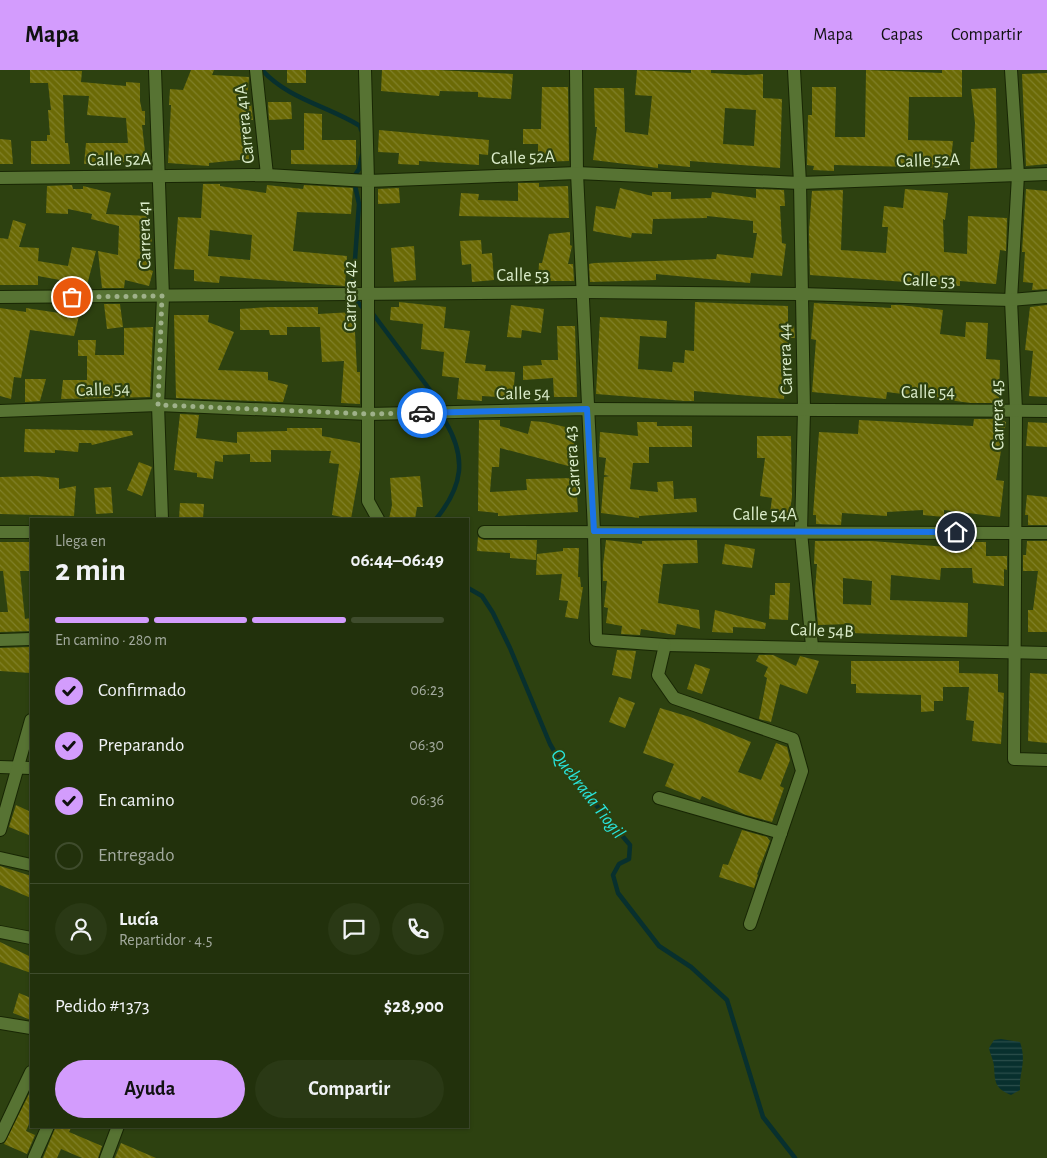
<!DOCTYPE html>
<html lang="es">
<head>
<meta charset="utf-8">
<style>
  body { margin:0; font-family:"Alegreya Sans",sans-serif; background:#2a3915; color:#f1f3f6; height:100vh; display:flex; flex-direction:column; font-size:19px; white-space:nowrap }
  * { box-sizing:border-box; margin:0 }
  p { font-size:16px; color:#a2a99d }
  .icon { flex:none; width:28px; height:28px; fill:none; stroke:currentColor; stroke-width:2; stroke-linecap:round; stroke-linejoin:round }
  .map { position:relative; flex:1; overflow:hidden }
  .panel { position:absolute; left:30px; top:448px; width:439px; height:610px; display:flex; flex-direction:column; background:#22310c; border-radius:0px; box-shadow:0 1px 4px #0004,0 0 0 1px #3f4c2d }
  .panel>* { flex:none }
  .pin { position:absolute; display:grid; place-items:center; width:42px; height:42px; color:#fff; margin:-21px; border:2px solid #fff; border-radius:50%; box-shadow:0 1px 5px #0007 }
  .courier { position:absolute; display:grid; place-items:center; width:50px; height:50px; margin:-25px; border:4px solid #1a73e8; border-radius:50%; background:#fff; color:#222; box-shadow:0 1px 6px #0007 }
  .summary em { font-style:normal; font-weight:700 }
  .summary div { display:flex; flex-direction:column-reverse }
  .summary { display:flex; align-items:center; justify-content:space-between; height:85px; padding:0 25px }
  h1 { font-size:32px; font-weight:700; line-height:38px }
  .bar { display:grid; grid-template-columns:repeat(4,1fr); gap:8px 5px; align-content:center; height:60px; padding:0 25px }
  .bar i { height:6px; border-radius:4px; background:#3f4c2d }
  .bar .active { background:#d39cfd }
  .bar p { grid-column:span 4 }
  .line { display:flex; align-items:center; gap:12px; padding:0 25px; border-top:1px solid #3f4c2d }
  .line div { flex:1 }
  .round { display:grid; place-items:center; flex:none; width:52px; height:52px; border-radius:26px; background:#2a3915 }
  ol { padding:0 25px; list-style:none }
  li { display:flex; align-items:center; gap:15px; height:55px }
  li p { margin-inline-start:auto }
  li .icon { padding:5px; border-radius:50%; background:#d39cfd; color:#111; stroke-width:4 }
  li:last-child { color:#a2a99d }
  li i { width:28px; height:28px; border:2px solid #3f4c2d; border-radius:50% }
  .button { display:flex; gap:10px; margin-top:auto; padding:10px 25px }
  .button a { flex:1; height:58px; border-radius:30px; background:#d39cfd; color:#111; font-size:20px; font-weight:700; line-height:58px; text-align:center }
  .button a+a { background:#2a3915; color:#f1f3f6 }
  header { display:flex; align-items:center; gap:30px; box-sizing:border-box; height:70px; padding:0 25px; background:#d39cfd; color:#111 }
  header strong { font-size:24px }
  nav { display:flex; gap:28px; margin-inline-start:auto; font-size:18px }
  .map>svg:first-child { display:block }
  .water { fill:url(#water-rules) }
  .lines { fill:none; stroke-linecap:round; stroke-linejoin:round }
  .stream { stroke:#08302e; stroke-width:4.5 }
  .building { fill:url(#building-back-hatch); fill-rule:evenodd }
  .minor-casing { stroke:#182604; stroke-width:14 }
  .minor { stroke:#577333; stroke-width:12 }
  .done { stroke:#9fb18a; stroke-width:5; stroke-dasharray:0 9 }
  .route { stroke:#1a73e8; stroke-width:6 }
  .labels { text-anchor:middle; stroke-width:4.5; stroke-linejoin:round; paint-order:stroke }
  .street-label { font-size:18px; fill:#dcedcb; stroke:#2d4110 }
  .water-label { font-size:19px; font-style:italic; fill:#29e5dc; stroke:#2d4110 }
</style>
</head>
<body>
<header>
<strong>Mapa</strong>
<nav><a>Mapa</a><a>Capas</a><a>Compartir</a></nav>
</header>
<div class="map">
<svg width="1047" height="1088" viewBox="0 0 1047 1088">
  <defs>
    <pattern id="water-rules" width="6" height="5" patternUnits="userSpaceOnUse" patternTransform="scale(1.25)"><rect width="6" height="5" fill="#08302e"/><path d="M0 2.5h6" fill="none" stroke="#2b4e4b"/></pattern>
    <pattern id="building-back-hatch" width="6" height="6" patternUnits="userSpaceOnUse" patternTransform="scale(1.25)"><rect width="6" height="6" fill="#6b6a06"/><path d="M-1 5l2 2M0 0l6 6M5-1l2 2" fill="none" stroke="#808029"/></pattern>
  </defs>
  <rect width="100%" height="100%" fill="#2d4110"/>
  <path class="water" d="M1001,969L1020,972C1027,992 1019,1002 1020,1020L1011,1025C995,1018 995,1013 994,997C994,991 990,984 989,978L994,970Z"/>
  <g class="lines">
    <g class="stream">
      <path d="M262,0C288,29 328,36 360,56L361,60"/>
      <polyline points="355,105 359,99 362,85"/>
      <polyline points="353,217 359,134 355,115"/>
      <polyline points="354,228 363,238"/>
      <polyline points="373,244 439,332"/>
      <path d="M436,449C463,416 467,388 445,351"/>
      <polyline points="468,518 482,526 493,543 510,578 550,674 563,696 630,775 629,789 619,794 613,805 618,823 659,876 691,897 727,930 763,1047 795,1088"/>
    </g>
  </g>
  <g class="building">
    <polygon points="30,0 82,1 81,12 126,16 126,12 140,13 140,31 142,41 145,41 145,55 142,55 146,91 84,94 86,73 128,73 126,48 87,45 89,26 63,25 65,73 68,73 70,94 31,94 31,71 47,71 47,65 50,65 48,40 51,40 48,13 30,13"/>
    <polygon points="191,0 214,0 212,5 249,7 247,32 251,32 253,50 246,50 249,89 209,93 209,96 168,93 171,35 169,35 170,19 183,20"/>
    <rect x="287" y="0" width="19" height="13"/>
    <polygon points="382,0 437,0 513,4 511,29 478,27 478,22 440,21 439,26 381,21"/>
    <path d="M637,0L691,3V0H711V3L746,5L763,4V28L782,29L780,98L690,91V97L658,94V98L593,90L597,57H595L594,18H624L625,62L648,65L652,26L635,25ZM725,38L756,40L754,76L723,74Z"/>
    <polygon points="866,0 942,3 942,0 962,0 962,27 909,27 908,70 953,71 950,98 834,95 834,101 813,100 814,96 807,95 808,45 812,45 812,17 836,17 835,67 865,67"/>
    <polygon points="1047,3 1047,94 1026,96 1022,4"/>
    <polygon points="542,17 568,17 569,91 538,92 538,74 523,74 523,59 541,59"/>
    <polygon points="996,18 997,98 970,99 971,72 974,72 975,53 971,19"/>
    <polygon points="268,32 291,32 292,49 269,50"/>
    <polygon points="304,43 322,44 322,70 356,70 356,95 291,94 291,80 304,80"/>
    <polygon points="379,60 489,70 488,85 479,84 479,95 419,91 419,95 398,94 399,83 378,82"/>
    <polygon points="0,69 11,70 13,94 0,94"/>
    <polygon points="518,113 539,113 539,117 568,116 569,148 459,146 461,123 479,124 478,130 518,131"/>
    <path d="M203,114H220V116L266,123L267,115L303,119L304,115L353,118L351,144L297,142L293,181L347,186L345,216L220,206L219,213L194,211V200L174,199L178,147L201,148ZM210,160L252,165L250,190L208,186Z"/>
    <polygon points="72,115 73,119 83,119 83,116 111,123 106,144 148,146 147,165 152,166 150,200 153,201 149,216 125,210 124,218 102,218 98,181 118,185 119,156 91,149 92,144 68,139 68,144 46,143 47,116"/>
    <polygon points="399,118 400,133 378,134 378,119"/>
    <polygon points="620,118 652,126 652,122 671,122 671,129 711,128 712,122 756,128 756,119 784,120 785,136 780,136 782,173 786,174 782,206 751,203 750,213 656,204 656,210 590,212 589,194 594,193 716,189 717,184 753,188 757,163 753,163 753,151 707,146 707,148 653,149 652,164 632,163 631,168 593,161 596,136 615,139"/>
    <polygon points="905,119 948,123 945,150 943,149 944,182 967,184 968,146 1007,148 1006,181 1000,180 996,214 960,211 960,216 810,205 809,161 812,121 843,120 841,180 886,183 888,157 882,157 884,136 903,138"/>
    <polygon points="1026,119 1047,121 1047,219 1032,220 1033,213 1023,212 1025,182 1022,182"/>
    <polygon points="13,150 26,154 19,177 39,178 38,191 68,196 72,177 96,181 87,215 38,206 38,215 0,215 0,168 8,169"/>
    <polygon points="570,162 570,175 572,176 568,194 573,194 574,211 538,211 539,193 542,193 549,164"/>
    <polygon points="481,170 482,184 492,183 494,210 472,212 471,194 462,195 460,171"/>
    <polygon points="414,176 416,210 394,212 391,178"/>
    <polygon points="399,232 446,237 444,258 470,261 465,293 486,295 485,301 515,302 513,328 482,326 482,331 457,329 459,308 442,306 444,282 421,279 423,254 390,250 391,237 399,237"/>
    <polygon points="695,232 788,236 788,255 794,256 795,268 789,268 784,329 694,321 694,331 685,331 596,324 600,247 667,251 666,268 640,266 638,299 672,302 673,292 684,293 685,280 694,281"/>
    <polygon points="814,233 891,238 891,235 900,235 943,240 940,264 965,267 966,252 988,253 986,289 1000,290 999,333 971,333 887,322 886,329 812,322 816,270 811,269"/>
    <polygon points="104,234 120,234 123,257 107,259"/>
    <polygon points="511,235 544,239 541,263 522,260 521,268 507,267"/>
    <polygon points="1047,235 1047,327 1029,326 1033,281 1025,280 1030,237"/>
    <polygon points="269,237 318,237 318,244 354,242 357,302 360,302 360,334 341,333 344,291 322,292 320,257 287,257 287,265 270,265 269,260 240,260 240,239"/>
    <polygon points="0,238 26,242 26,238 79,246 74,266 30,260 21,308 14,307 11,329 0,326"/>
    <polygon points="174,245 209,245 208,252 234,262 218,300 268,302 268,310 288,315 283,332 176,328"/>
    <polygon points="557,256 575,256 577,327 554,327 553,308 523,310 523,296 542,295 541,290 558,290"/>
    <polygon points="153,257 150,327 61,329 63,310 87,310 87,286 78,286 78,270 96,270 95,285 124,285 124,258"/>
    <polygon points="25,309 46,309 40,331 25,332"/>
    <polygon points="180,344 199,345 196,368 237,373 237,362 287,361 287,358 322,358 322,366 360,373 360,398 351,449 332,445 339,394 329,393 331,381 271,380 271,392 250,392 250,384 223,385 223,392 215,391 213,409 197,407 197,403 174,400"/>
    <polygon points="974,349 997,349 1006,352 996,410 1004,411 1000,447 944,440 944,447 923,445 923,440 887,442 887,446 842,443 841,455 816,454 816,445 813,445 819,362 858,364 859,350 973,356"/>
    <polygon points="479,350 500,350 500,356 528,364 531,351 544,352 574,359 576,398 500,378 499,397 492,397 490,422 527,420 526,409 576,408 578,442 498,446 498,443 478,441"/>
    <polygon points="637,352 657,352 657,356 692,356 692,377 649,377 649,393 633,393 630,419 658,422 657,412 673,411 674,429 696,428 697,442 639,446 639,448 601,443 604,407 610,406 604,405 606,388 599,387 600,362 638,366"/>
    <polygon points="1028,352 1047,353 1047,377 1026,376"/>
    <polygon points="25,359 132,361 133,365 92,375 91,373 79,373 78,382 55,380 55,383 24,382"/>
    <polygon points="757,366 791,366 792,427 789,447 770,444 772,428 760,426 765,388 757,388"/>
    <polygon points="139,392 152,397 142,426 127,420"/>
    <polygon points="36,406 59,408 59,419 76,416 74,446 0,444 0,407"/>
    <polygon points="420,406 423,437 417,437 415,449 389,449 392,435 390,408"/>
    <polygon points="111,417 113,443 96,444 94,418"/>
    <polygon points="1027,425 1047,427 1047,455 1028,455 1028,445 1025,445"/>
    <polygon points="180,433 204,434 203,449 179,449"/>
    <polygon points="478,467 484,470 537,470 536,490 510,488 510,483 477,481"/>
    <polygon points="606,470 642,474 642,471 697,470 698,493 663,494 658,533 699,540 700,559 677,554 675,565 641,559 640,565 621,564 622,556 606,553 608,538 604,537 607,511 603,511 603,495"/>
    <path d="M815,471H872L972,479V472H986V486H1007V500L1004,499V516L973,513L972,498H941L940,510L891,505L890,530L968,533L967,567L851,563V554L818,555L815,521L817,494H814ZM843,508L872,511L871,535L843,534Z"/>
    <polygon points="1027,471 1047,471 1047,562 1028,562 1028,540 1033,540 1038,501 1023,501 1023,485 1026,485"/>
    <polygon points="0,472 31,472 31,501 20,501 25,549 31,548 31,561 0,562 0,542 8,542 3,501 0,501"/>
    <polygon points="725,474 755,479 752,498 722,494"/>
    <polygon points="563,478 579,478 578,507 580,507 581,517 583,517 578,549 565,547 568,531 559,530 562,504 536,505 537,484 563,481"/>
    <polygon points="775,513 790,513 788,550 769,549 770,525 775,525"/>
    <polygon points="715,540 766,553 765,559 733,557 733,563 712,562"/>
    <polygon points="31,577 31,603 0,601 0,578"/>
    <polygon points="617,580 636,581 631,609 612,605"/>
    <polygon points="759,585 773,585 796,596 800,586 819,591 807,624 780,614 771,652 759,649 767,608 764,606 768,597 756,591"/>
    <polygon points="851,591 959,591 959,603 998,604 998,622 1004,623 1001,674 972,671 974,651 966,650 969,617 943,617 943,631 934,631 934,641 921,642 921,625 856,623 856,614 851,614"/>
    <polygon points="695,594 710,599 702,624 687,619"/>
    <polygon points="1030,603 1047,604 1047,673 1028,671"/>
    <polygon points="619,627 635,633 625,658 609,652"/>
    <polygon points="660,638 690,647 751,672 738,702 761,710 776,673 787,677 790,690 780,716 784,718 772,752 746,745 702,726 700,730 665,716 674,694 643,683"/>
    <polygon points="16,735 31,742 31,766 9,757"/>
    <polygon points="742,760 767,767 770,771 757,804 758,805 754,818 719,807 723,794 728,795"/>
    <polygon points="0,796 31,806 31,828 0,815"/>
    <polygon points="0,872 31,887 31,903 0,892"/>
    <polygon points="19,923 31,928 31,950 13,943"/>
    <polygon points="31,1020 31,1049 26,1061 35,1065 27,1084 4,1074"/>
    <polygon points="56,1056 72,1056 69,1062 102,1076 98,1088 82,1088 61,1079 57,1088 43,1088"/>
    <polygon points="121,1073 156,1088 115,1088"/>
  </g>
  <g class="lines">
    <defs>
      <g id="minor">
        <polyline points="155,0 163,227 158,335 162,449"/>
        <polyline points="256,0 267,105"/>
        <polyline points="365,0 368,111 368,431 378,449"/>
        <polyline points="576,0 577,103 594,461 596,570 665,575 1047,583"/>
        <polyline points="794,0 800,113 804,340 801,462 812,576"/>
        <polyline points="1011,0 1018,105 1011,230 1016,340 1014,689 1047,690"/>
        <polyline points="0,108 267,105 368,111 577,103 800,113 1047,104"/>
        <polyline points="0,227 584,222 800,224 1011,230 1047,227"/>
        <polyline points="0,341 158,335 369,344 587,339 1047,341"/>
        <polyline points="0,462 31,462"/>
        <polyline points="484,462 1047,463"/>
        <polyline points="0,570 31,569"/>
        <polyline points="665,575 658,605 674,628 793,669 802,701 750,854"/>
        <polyline points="0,697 31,698"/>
        <polyline points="659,728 781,763"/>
        <polyline points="0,760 31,650"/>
        <polyline points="0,788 31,795"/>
        <polyline points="0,862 31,868"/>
        <polyline points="0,953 31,958"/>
        <polyline points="0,1067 31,1002"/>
        <polyline points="34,1088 48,1056"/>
        <polyline points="106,1088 118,1056"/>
      </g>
    </defs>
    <use href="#minor" class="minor-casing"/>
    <use href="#minor" class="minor"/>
  </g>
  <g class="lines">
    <polyline class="done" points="72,227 162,226 158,335 369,344 422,343"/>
    <polyline class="route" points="422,343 587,339 594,461 956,462"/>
  </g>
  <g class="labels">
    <g class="street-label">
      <text transform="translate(244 54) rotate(-96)" y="6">Carrera 41A</text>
      <text transform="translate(523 87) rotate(-2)" y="6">Calle 52A</text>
      <text transform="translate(119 89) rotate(-1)" y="6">Calle 52A</text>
      <text transform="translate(928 90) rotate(-2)" y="6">Calle 52A</text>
      <text transform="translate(144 165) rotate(-91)" y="6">Carrera 41</text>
      <text x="523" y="211">Calle 53</text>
      <text transform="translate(929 210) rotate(2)" y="6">Calle 53</text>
      <text transform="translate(350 226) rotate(-90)" y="6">Carrera 42</text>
      <text transform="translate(785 289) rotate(-92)" y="6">Carrera 44</text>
      <text transform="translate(103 319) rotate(-2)" y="6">Calle 54</text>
      <text x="928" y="328">Calle 54</text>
      <text transform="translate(523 323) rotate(-1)" y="6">Calle 54</text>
      <text transform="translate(997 345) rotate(-91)" y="6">Carrera 45</text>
      <text transform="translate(572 391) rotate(-94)" y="6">Carrera 43</text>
      <text x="765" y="450">Calle 54A</text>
      <text transform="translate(822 560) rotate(2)" y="6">Calle 54B</text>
    </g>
    <g class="water-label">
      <text transform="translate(589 723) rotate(52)" y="7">Quebrada Tiogil</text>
    </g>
  </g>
</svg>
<div class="pin" style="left:72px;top:227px;background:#ea580c"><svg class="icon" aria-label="bag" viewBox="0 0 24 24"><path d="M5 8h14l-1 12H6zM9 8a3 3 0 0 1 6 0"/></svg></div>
<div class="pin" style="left:956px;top:462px;background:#1f2937"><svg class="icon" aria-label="home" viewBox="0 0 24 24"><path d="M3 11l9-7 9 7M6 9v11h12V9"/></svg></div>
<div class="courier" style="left:422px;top:343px"><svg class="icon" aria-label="car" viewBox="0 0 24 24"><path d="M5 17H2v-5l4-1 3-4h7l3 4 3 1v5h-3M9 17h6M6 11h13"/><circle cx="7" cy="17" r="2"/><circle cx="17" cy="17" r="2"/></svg></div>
<section class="panel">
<div class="summary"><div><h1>2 min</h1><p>Llega en</p></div><em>06:44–06:49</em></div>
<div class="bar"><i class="active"></i><i class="active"></i><i class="active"></i><i></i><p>En camino · 280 m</p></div>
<ol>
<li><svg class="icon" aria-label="check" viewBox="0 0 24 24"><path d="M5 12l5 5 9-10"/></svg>Confirmado<p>06:23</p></li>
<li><svg class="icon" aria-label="check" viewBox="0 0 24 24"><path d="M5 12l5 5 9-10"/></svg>Preparando<p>06:30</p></li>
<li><svg class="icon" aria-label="check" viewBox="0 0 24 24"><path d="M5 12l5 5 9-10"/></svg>En camino<p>06:36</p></li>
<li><i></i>Entregado</li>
</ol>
<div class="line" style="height:90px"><a class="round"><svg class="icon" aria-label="person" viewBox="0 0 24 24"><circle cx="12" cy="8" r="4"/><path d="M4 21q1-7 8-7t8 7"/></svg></a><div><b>Lucía</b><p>Repartidor · 4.5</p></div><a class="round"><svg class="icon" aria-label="chat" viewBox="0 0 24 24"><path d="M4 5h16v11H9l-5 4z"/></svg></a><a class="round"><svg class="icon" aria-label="phone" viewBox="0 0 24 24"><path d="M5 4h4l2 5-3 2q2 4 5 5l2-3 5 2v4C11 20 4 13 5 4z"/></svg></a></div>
<div class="line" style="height:65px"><div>Pedido #1373</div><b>$28,900</b></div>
<div class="button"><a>Ayuda</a><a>Compartir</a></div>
</section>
</div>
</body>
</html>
